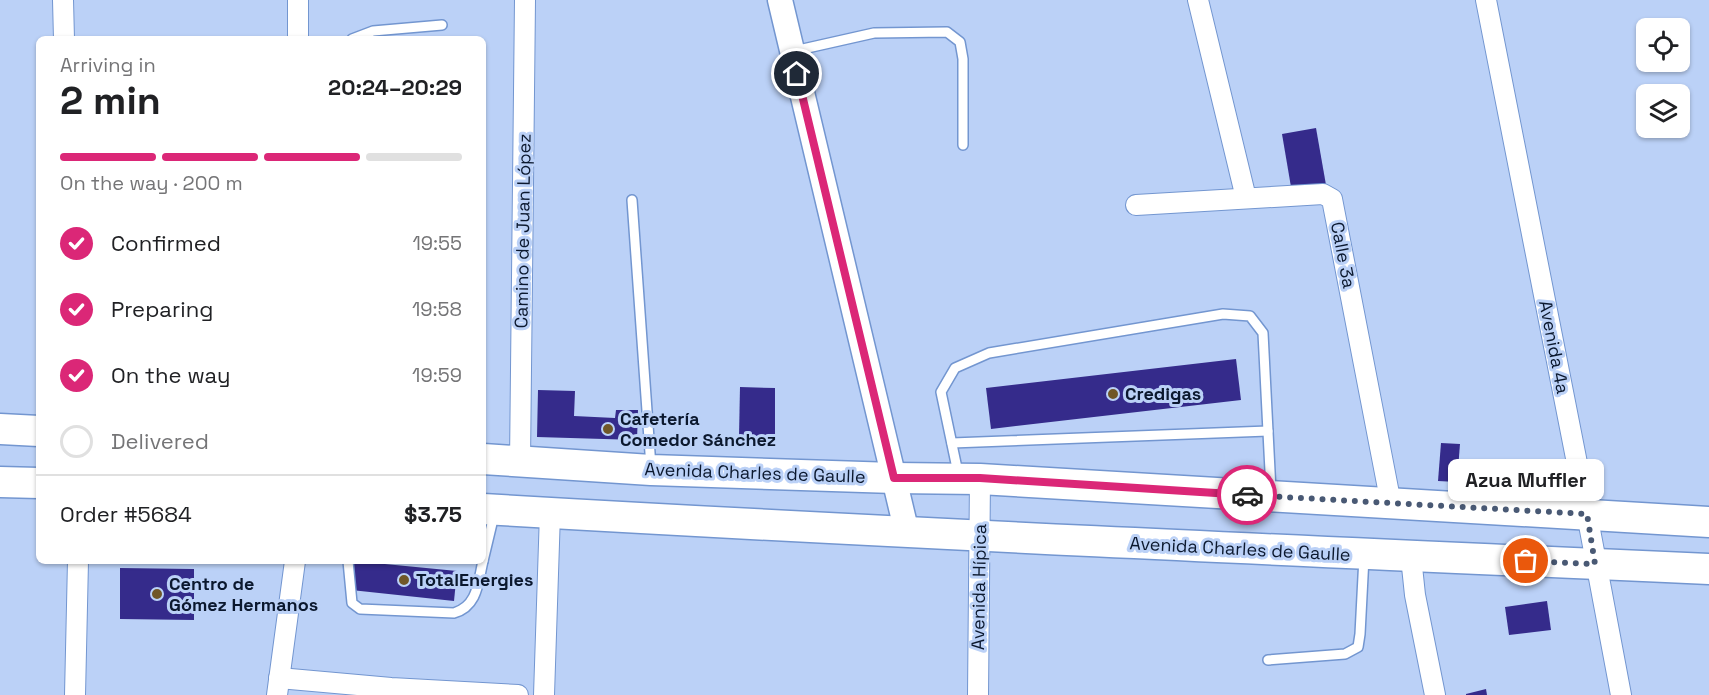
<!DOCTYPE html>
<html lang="en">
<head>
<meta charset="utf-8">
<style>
  body { margin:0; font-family:"Space Grotesk",sans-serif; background:#f6f6f6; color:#202124; height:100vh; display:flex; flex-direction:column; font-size:22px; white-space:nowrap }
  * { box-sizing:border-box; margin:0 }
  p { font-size:20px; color:#757577 }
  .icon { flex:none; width:33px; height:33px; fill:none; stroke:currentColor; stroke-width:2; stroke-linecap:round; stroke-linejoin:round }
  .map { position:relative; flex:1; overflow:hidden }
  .sheet { position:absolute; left:36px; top:36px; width:450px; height:528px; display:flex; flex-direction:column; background:#fff; border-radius:9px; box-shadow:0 2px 4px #0004 }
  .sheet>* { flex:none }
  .buttons { position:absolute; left:1636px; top:18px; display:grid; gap:12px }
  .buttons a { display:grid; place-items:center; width:54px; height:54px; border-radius:9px; background:#fff; box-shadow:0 2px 4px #0004; font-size:30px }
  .pin { position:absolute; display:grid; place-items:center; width:51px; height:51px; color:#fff; margin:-26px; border:3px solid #fff; border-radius:50%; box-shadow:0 2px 6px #0007 }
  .courier { position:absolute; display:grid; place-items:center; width:60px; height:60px; margin:-30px; border:4px solid #db2777; border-radius:50%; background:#fff; color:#222; box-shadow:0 2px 8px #0007 }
  .bubble { position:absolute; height:42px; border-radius:9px; background:#fff; box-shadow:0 2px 4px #0004; font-size:20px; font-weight:800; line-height:42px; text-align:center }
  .head em { font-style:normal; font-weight:800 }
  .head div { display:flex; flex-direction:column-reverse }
  .head { display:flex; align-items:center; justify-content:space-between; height:102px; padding:0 24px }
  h1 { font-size:39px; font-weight:800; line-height:45px }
  .bar { display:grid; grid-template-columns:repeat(4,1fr); gap:9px 6px; align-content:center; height:72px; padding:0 24px }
  .bar i { height:8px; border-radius:4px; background:#e0e0e0 }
  .bar .selected { background:#db2777 }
  .bar p { grid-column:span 4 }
  .line { display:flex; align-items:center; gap:15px; padding:0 24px; border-top:2px solid #e0e0e0 }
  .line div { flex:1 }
  ol { padding:0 24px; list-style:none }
  li { display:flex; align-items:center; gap:18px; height:66px }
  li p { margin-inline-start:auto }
  li .icon { padding:6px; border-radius:50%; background:#db2777; color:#fff; stroke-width:4 }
  li:last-child { color:#757577 }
  li i { width:33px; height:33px; border:3px solid #e0e0e0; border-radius:50% }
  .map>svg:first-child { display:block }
  .building { fill:#352b8b }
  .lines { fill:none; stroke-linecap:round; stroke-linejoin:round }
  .service-casing { stroke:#7396d0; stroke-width:12 }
  .minor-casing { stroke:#7396d0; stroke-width:22 }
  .tertiary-casing { stroke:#7396d0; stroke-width:27 }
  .primary-casing { stroke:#7396d0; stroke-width:33 }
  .service { stroke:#fff; stroke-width:9 }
  .minor { stroke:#fff; stroke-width:20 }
  .tertiary { stroke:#fff; stroke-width:24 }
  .primary { stroke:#fff; stroke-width:30 }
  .done { stroke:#495974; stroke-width:6; stroke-dasharray:0 10.8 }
  .route { stroke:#db2777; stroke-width:8 }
  .poi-dot { fill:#705728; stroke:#bbd1f7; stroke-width:2 }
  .labels { text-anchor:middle; stroke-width:6; stroke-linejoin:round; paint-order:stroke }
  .street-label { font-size:18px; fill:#0b182e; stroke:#bbd1f7 }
  .poi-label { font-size:18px; font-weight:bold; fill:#0b182e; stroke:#bbd1f7; text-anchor:start }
</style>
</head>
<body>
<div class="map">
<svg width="1709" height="695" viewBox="0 0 1709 695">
  <rect width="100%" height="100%" fill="#bbd1f7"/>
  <g class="building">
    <polygon points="1316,128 1326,185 1291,187 1282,134"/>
    <polygon points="1236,359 1241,400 991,429 986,388"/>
    <polygon points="740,387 775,388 775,436 739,436"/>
    <polygon points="538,390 575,391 574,416 615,418 616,410 638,410 637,440 537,437"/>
    <polygon points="1441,443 1460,444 1457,482 1438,481"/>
    <polygon points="354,561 457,571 454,601 351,590"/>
    <polygon points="120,568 194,569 194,620 120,619"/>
    <polygon points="1547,601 1551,630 1509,635 1505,607"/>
    <polygon points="1486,689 1487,695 1466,695 1466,694"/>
  </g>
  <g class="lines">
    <defs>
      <g id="service">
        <polyline points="352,39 373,31 442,25"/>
        <polyline points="794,51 874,33 947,32 960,42 963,59 963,145"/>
        <polyline points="632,200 651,467"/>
        <polyline points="952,443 1268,431"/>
        <polyline points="958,473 941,392 955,368 989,353 1223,314 1250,316 1263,333 1271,491"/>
        <path d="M348,561L352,603L360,609L454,613C478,606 478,582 483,561"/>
        <polyline points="483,561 494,515"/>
        <polyline points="1268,660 1345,654 1358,647 1360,634 1364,557"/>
      </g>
      <g id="minor">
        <polyline points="63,0 64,39"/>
        <polyline points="298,0 298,39"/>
        <polyline points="1198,0 1246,198"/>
        <polyline points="1486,0 1587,514 1621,695"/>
        <polyline points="1136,205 1323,194 1332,199 1391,504"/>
        <polyline points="520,462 525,0"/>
        <polyline points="1411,557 1415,595 1435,695"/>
        <polyline points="279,678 391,688 518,695"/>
        <polyline points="75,695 78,561"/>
        <polyline points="277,695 295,561"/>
        <polyline points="544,695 550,513"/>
        <polyline points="978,695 980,479"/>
      </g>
      <polyline id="tertiary" points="780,0 907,533"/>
      <g id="primary">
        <polyline points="0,429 39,431"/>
        <polyline points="483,459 651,470 894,478 980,479 1709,522"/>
        <polyline points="0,482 39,483"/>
        <path d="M483,509C891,533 1300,551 1709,569"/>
      </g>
    </defs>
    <use href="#service" class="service-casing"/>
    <use href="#minor" class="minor-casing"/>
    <use href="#tertiary" class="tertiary-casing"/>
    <use href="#primary" class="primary-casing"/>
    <use href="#service" class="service"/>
    <use href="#minor" class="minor"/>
    <use href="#tertiary" class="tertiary"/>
    <use href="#primary" class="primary"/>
  </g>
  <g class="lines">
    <polyline class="done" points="1247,495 1587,514 1595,564 1526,561"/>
    <polyline class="route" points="797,74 894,478 980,478 1247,495"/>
  </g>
  <g class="poi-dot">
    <circle cx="1113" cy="394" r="6"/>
    <circle cx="608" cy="429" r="6"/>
    <circle cx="404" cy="580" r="6"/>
    <circle cx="157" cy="594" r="6"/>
  </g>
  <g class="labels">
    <g class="street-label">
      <text transform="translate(523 231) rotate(-89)" y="6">Camino de Juan López</text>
      <text transform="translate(1343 255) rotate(79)" y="6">Calle 3a</text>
      <text transform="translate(1554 347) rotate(79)" y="6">Avenida 4a</text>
      <text transform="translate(755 473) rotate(2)" y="6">Avenida Charles de Gaulle</text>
      <text transform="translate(1240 549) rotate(3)" y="6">Avenida Charles de Gaulle</text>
      <text transform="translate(979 587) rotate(-89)" y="6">Avenida Hípica</text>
    </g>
    <g class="poi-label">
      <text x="1125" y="400">Credigas</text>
      <text x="620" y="425">Cafetería<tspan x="620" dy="21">Comedor Sánchez</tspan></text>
      <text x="416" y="586">TotalEnergies</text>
      <text x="169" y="590">Centro de<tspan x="169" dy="21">Gómez Hermanos</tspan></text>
    </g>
  </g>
</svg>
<div class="buttons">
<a><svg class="icon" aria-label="locate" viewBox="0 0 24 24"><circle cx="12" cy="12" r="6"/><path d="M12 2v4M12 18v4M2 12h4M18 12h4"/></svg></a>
<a><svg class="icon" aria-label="layers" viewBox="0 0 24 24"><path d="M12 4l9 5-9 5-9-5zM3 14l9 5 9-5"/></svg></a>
</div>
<div class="pin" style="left:1526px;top:561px;background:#ea580c"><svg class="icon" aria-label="bag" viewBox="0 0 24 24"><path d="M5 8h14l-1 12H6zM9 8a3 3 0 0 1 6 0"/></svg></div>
<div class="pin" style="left:797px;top:74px;background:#1f2937"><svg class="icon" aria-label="home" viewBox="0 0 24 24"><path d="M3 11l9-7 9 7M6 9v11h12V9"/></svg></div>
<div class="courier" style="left:1247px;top:495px"><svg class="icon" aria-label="car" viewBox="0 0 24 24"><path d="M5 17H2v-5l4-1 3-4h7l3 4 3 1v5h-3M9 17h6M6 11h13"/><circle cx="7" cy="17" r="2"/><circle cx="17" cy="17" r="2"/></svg></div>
<div class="bubble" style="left:1448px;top:459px;width:156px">Azua Muffler</div>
<section class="sheet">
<div class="head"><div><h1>2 min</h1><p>Arriving in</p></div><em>20:24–20:29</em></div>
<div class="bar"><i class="selected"></i><i class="selected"></i><i class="selected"></i><i></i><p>On the way · 200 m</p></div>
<ol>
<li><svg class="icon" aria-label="check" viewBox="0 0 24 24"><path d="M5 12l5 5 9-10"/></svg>Confirmed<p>19:55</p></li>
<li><svg class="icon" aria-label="check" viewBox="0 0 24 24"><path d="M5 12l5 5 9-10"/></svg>Preparing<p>19:58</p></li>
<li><svg class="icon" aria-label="check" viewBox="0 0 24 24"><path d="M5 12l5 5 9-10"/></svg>On the way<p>19:59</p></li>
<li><i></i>Delivered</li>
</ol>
<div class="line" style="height:78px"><div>Order #5684</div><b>$3.75</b></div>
</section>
</div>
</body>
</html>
